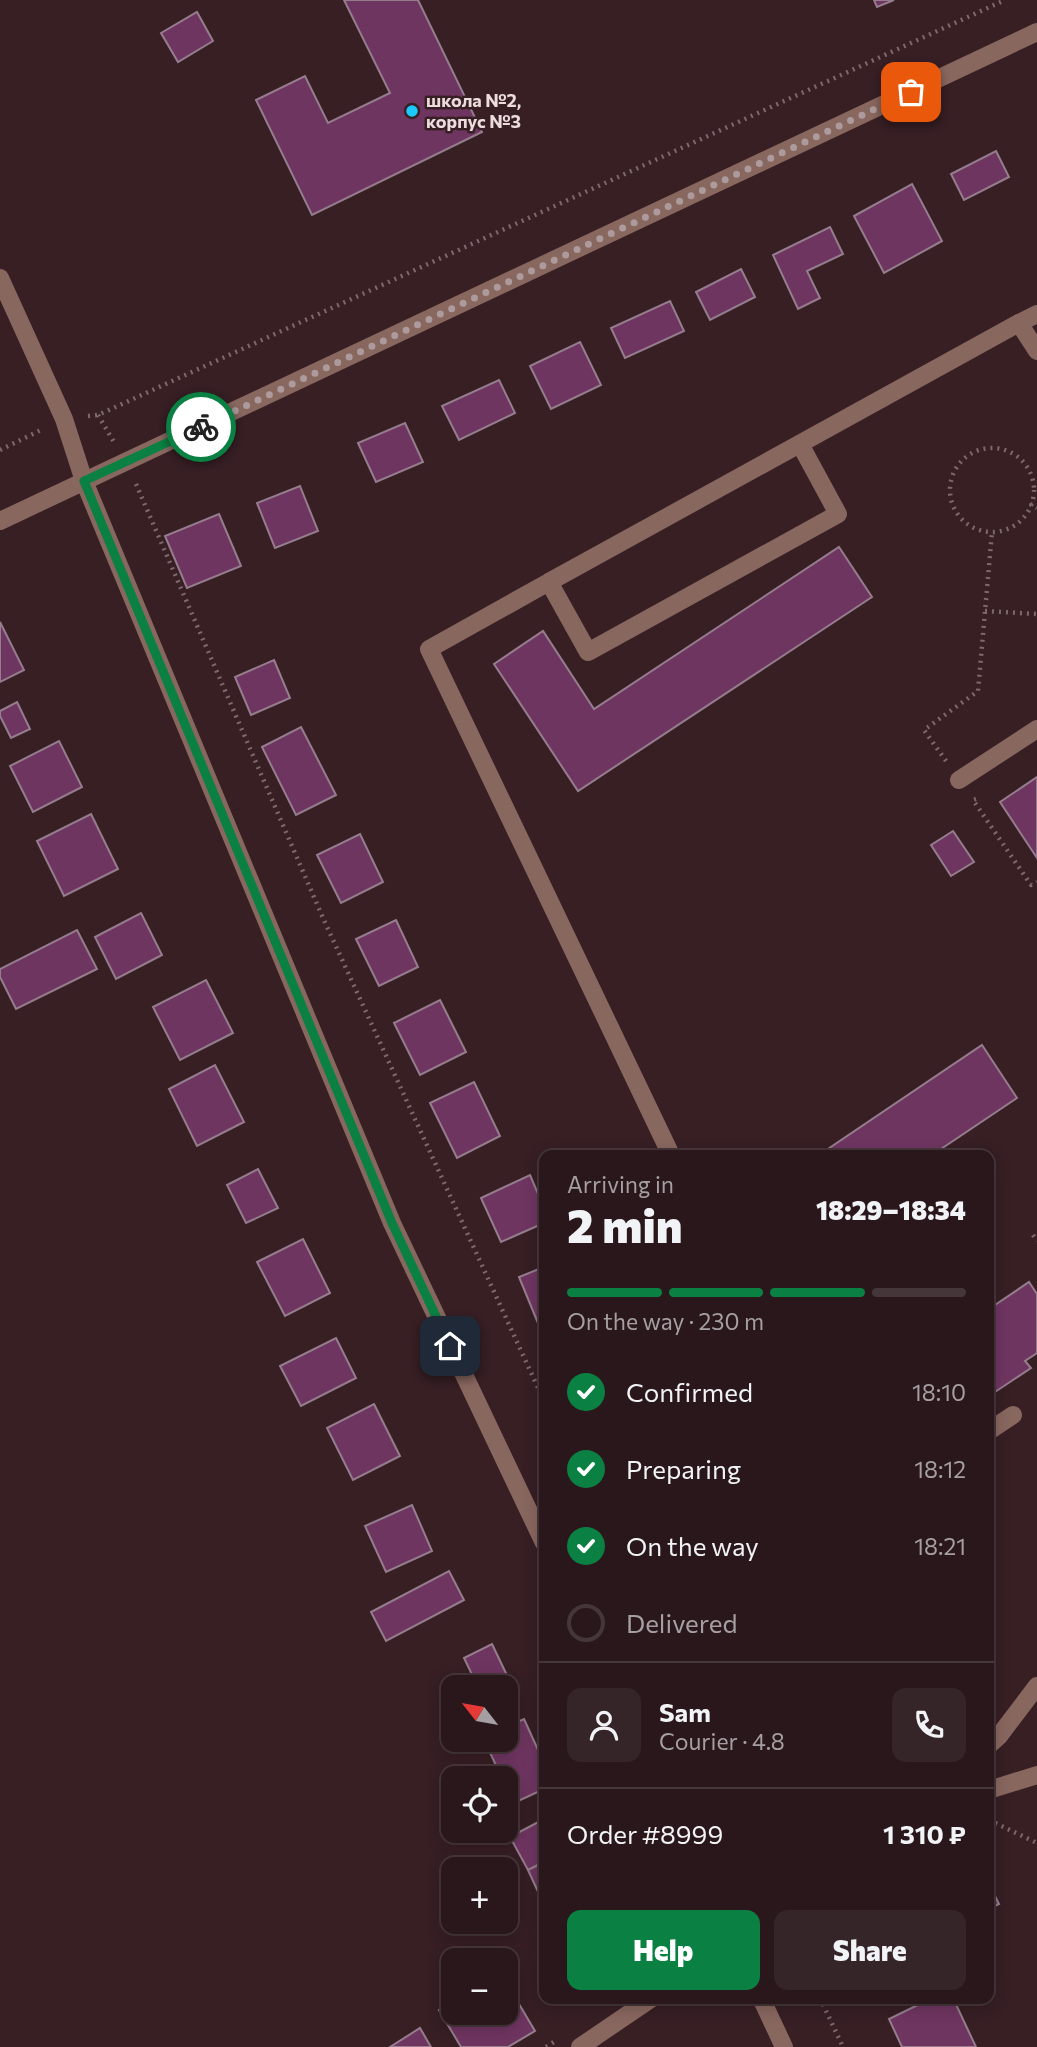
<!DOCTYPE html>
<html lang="en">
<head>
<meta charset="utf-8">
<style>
  body { margin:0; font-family:Commissioner,sans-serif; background:#352428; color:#f1f3f6; height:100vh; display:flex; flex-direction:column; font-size:26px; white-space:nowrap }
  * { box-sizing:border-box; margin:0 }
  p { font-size:23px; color:#a59fa3 }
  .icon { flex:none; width:38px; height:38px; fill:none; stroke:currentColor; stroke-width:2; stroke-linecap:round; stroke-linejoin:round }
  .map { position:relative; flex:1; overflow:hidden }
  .panel { position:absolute; left:539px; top:1150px; width:455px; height:854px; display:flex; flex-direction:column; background:#29171b; border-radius:14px; box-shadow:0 4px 18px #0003,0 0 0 2px #45363a }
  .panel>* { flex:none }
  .needle { width:46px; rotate:301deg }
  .buttons { position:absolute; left:441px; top:1675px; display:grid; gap:14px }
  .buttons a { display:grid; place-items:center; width:77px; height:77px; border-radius:14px; background:#29171b; box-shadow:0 4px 18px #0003,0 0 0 2px #45363a; font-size:35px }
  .pin { position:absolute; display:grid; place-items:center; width:60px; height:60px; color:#fff; margin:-30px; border-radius:14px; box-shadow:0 4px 10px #0006 }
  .courier { position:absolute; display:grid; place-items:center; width:70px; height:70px; margin:-35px; border:5px solid #0b8043; border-radius:50%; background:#fff; color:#222; box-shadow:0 2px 9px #0007 }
  .headline em { font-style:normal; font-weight:800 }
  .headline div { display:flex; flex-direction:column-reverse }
  .headline { display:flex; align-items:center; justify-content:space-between; height:119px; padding:0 28px }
  h1 { font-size:46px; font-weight:800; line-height:52px }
  .bar { display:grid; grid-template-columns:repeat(4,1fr); gap:10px 7px; align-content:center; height:84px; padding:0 28px }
  .bar i { height:9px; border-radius:5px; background:#45363a }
  .bar .selected { background:#0b8043 }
  .bar p { grid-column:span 4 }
  .line { display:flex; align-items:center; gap:18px; padding:0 28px; border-top:2px solid #45363a }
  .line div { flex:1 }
  .round { display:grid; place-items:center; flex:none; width:74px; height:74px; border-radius:14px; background:#352428 }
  ol { padding:0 28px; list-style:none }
  li { display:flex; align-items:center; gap:21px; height:77px }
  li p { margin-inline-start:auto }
  li .icon { padding:7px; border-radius:50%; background:#0b8043; color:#fff; stroke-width:4 }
  li:last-child { color:#a59fa3 }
  li i { width:38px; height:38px; border:4px solid #45363a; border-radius:50% }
  .button { display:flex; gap:14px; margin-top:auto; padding:14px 28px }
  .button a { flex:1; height:80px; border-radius:14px; background:#0b8043; color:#fff; font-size:28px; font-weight:800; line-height:80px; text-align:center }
  .button a+a { background:#352428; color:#f1f3f6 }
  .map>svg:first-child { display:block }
  .building { fill:#6f3561; stroke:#957d8d; stroke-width:2 }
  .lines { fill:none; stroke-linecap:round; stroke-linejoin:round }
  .path { stroke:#7d686c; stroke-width:4.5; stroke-dasharray:2 5; stroke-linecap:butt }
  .minor { stroke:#88675f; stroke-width:18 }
  .done { stroke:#ad9a9d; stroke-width:7; stroke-dasharray:0 12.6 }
  .route { stroke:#0b8043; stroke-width:9 }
  .poi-dot { fill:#1bc9fc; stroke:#371f24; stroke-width:2.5 }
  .labels { text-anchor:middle; stroke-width:5; stroke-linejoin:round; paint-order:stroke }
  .poi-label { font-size:18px; font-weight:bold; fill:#ecdcde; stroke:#371f24; text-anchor:start }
</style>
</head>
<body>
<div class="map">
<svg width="1037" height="2047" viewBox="0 0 1037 2047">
  <rect width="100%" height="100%" fill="#371f24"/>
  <g class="building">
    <polygon points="344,0 418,0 482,132 312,215 256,100 305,76 328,123 390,93"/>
    <polygon points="874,0 894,0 877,7"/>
    <polygon points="197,12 213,41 178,62 161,33"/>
    <polygon points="996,151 1009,177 964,200 951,174"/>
    <polygon points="912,184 942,241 884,273 854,216"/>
    <polygon points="830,227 843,254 807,271 820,298 798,309 773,255"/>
    <polygon points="741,269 755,297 710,320 696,292"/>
    <polygon points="670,301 684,331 625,358 611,328"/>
    <polygon points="580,342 601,385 551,409 530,366"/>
    <polygon points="499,380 515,413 459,440 442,406"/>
    <polygon points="405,423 423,462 376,482 358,443"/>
    <polygon points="300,486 318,531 275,548 257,503"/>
    <polygon points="219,514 241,566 187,588 165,536"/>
    <polygon points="839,547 872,597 578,791 494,664 543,631 594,709"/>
    <polygon points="0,622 24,670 0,682"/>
    <polygon points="274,660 290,698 251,715 235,677"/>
    <polygon points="17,702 30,729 11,738 0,716 0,711"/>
    <polygon points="301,727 336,795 296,815 262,747"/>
    <polygon points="59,741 82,787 33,812 10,766"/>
    <polygon points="1037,777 1037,858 1000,802"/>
    <polygon points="91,814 118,869 64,896 37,841"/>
    <polygon points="953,831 974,862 951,876 931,845"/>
    <polygon points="360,834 383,882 341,903 317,855"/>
    <polygon points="141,913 162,955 116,979 95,937"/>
    <polygon points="396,920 418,967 379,986 356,939"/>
    <polygon points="77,930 97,969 16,1009 0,977 0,969"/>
    <polygon points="206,980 233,1033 180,1060 153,1007"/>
    <polygon points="440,1000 466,1052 420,1075 394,1023"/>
    <polygon points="982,1045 1017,1098 932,1155 819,1155"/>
    <polygon points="215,1065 244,1122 197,1146 169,1089"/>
    <polygon points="474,1082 500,1136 457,1158 430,1103"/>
    <polygon points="258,1169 278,1208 246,1223 227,1185"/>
    <polygon points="530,1175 544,1208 544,1223 501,1242 481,1198"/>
    <polygon points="303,1239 330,1293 285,1316 257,1262"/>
    <polygon points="544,1267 544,1326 540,1328 519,1277"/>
    <polygon points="1029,1282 1037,1294 1037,1353 1025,1361 1031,1368 989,1396 989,1309"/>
    <polygon points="336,1338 356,1378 301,1406 280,1366"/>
    <polygon points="374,1404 400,1456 353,1480 327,1428"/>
    <polygon points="412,1505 432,1551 386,1572 365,1526"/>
    <polygon points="449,1571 464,1600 386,1641 371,1612"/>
    <polygon points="492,1644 515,1692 506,1697 506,1687 478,1687 464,1658"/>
    <polygon points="524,1719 544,1763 544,1789 514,1803 506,1786 506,1778 502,1778 484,1740 506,1740 506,1727"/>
    <polygon points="544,1819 544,1862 528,1870 510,1837"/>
    <polygon points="544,1862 544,1892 539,1894 528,1870"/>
    <polygon points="989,1884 999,1904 989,1909"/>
    <polygon points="506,1982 535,2031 508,2047 461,2047 439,2010 453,2002 453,2012 506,2012"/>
    <polygon points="932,1998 953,1998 976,2047 902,2047 889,2019"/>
    <polygon points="420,2028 431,2047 390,2047"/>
  </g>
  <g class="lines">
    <g class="path">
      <polyline points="98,415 114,442"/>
      <polyline points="88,416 98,415 1005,0"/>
      <circle cx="992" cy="490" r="42"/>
      <polyline points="0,450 43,429"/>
      <polyline points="136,484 323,918 544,1401"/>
      <polyline points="1030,504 1037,508"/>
      <polyline points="985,611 1037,614"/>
      <polyline points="946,761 924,730 978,691 992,532"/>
      <polyline points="976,799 973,800 1031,885 1037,882"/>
      <polyline points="1033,1235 1037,1241"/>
      <polyline points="989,1820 1037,1843"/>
      <polyline points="820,1998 843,2047"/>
      <polyline points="546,2047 557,2040"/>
    </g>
    <g class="minor">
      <polyline points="0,278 64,419 84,481 392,1223 544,1543"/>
      <polyline points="1037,314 1019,323 1037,351"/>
      <polyline points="800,444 838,514 588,652 549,582 1019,323"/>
      <polyline points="0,521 1037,32"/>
      <polyline points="549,582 429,649 671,1155"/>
      <polyline points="959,780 1037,729"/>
      <polyline points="989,1431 1013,1415"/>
      <polyline points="989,1745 999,1736 1037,1686"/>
      <polyline points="989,1790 1037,1775"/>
      <polyline points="761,1998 784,2047"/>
      <polyline points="580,2047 652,1998"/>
    </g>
  </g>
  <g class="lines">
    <polyline class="done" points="201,427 911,92"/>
    <polyline class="route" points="201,427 84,481 392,1223 450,1346"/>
  </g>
  <circle class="poi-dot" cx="412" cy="111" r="7"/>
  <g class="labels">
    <g class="poi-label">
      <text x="426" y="107">школа №2,<tspan x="426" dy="21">корпус №3</tspan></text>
    </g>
  </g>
</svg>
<div class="buttons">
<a><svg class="needle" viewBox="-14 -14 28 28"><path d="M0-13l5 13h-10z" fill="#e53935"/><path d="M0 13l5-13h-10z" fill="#a59fa3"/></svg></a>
<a><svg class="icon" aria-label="locate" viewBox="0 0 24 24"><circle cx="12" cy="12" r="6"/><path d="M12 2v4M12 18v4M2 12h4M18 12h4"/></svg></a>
<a>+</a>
<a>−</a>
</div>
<div class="pin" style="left:911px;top:92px;background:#ea580c"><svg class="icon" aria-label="bag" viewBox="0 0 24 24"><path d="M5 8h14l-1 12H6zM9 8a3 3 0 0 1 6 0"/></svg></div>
<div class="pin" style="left:450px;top:1346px;background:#1f2937"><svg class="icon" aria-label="home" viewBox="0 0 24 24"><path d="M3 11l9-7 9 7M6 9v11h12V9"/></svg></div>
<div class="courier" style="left:201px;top:427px"><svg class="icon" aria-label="bike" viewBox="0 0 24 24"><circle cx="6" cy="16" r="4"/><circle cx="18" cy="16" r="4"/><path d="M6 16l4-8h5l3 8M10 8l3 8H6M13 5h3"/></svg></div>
<section class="panel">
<div class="headline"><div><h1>2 min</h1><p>Arriving in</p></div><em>18:29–18:34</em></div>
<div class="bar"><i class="selected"></i><i class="selected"></i><i class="selected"></i><i></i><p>On the way · 230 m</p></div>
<ol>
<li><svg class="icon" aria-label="check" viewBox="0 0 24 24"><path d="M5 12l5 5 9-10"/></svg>Confirmed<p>18:10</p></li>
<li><svg class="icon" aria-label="check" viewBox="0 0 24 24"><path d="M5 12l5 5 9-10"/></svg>Preparing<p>18:12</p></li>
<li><svg class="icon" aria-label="check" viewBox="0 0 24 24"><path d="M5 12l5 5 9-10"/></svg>On the way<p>18:21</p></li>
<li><i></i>Delivered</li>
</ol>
<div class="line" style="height:126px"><a class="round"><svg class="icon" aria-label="person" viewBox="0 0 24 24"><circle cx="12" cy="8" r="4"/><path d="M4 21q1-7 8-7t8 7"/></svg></a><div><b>Sam</b><p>Courier · 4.8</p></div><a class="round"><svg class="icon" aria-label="phone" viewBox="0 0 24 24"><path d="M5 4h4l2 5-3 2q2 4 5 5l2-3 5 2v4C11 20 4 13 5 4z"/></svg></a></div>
<div class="line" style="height:91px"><div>Order #8999</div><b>1 310 ₽</b></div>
<div class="button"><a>Help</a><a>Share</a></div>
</section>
</div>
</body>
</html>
